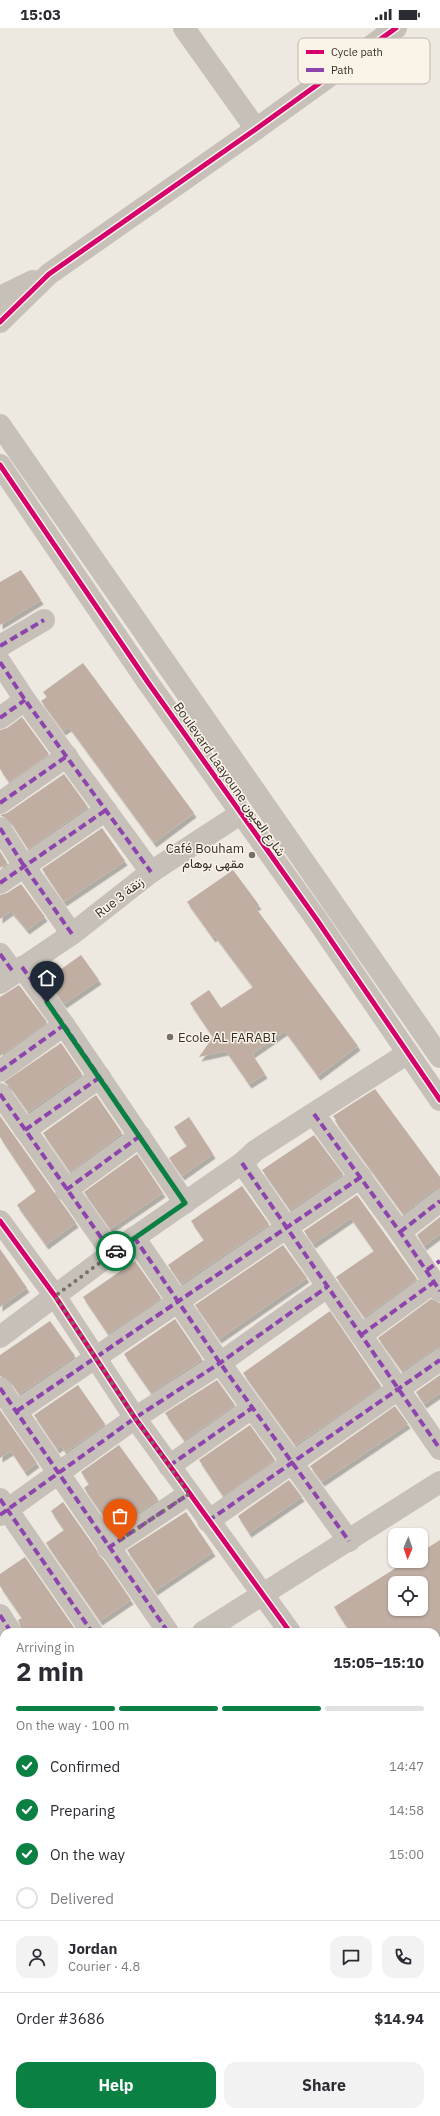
<!DOCTYPE html>
<html lang="en">
<head>
<meta charset="utf-8">
<style>
  body { margin:0; font-family:"IBM Plex Sans",Vazirmatn,sans-serif; background:#f2f2f3; color:#2b2b33; height:100vh; display:flex; flex-direction:column; font-size:15px; white-space:nowrap }
  * { box-sizing:border-box; margin:0 }
  p { font-size:13px; color:#7c7c81 }
  .icon { flex:none; width:22px; height:22px; fill:none; stroke:currentColor; stroke-width:2; stroke-linecap:round; stroke-linejoin:round }
  .map { position:relative; flex:1; overflow:hidden }
  .side { position:absolute; left:0px; top:1600px; width:440px; height:488px; display:flex; flex-direction:column; background:#fff; border-radius:12px 12px 0 0; box-shadow:0 1px 3px #0004 }
  .side>* { flex:none }
  .needle { width:26px; rotate:182deg }
  .tools { position:absolute; left:388px; top:1500px; display:grid; gap:8px }
  .tools a { display:grid; place-items:center; width:40px; height:40px; border-radius:8px; background:#fff; box-shadow:0 1px 3px #0004; font-size:20px }
  .pin { position:absolute; display:grid; place-items:center; width:34px; height:34px; color:#fff; margin:-41px -17px; border-radius:50% 50% 50% 0; rotate:-45deg; box-shadow:0 0 4px #0007 }
  .pin .icon { rotate:45deg }
  .courier { position:absolute; display:grid; place-items:center; width:40px; height:40px; margin:-20px; border:3px solid #0b8043; border-radius:50%; background:#fff; color:#222; box-shadow:0 1px 5px #0007 }
  .summary em { font-style:normal; font-weight:700 }
  .summary div { display:flex; flex-direction:column-reverse }
  .summary { display:flex; align-items:center; justify-content:space-between; height:68px; padding:0 16px }
  h1 { font-size:26px; font-weight:700; line-height:30px }
  .bar { display:grid; grid-template-columns:repeat(4,1fr); gap:6px 4px; align-content:center; height:48px; padding:0 16px }
  .bar i { height:5px; border-radius:3px; background:#e1e1e2 }
  .bar .active { background:#0b8043 }
  .bar p { grid-column:span 4 }
  .line { display:flex; align-items:center; gap:10px; padding:0 16px; border-top:1px solid #e1e1e2 }
  .line div { flex:1 }
  .round { display:grid; place-items:center; flex:none; width:42px; height:42px; border-radius:12px; background:#f2f2f3 }
  ol { padding:0 16px; list-style:none }
  li { display:flex; align-items:center; gap:12px; height:44px }
  li p { margin-inline-start:auto }
  li .icon { padding:4px; border-radius:50%; background:#0b8043; color:#fff; stroke-width:4 }
  li:last-child { color:#7c7c81 }
  li i { width:22px; height:22px; border:2px solid #e1e1e2; border-radius:50% }
  .button { display:flex; gap:8px; margin-top:auto; padding:8px 16px }
  .button a { flex:1; height:46px; border-radius:12px; background:#0b8043; color:#fff; font-size:16px; font-weight:700; line-height:46px; text-align:center }
  .button a+a { background:#f2f2f3; color:#2b2b33 }
  .status { display:flex; justify-content:space-between; align-items:center; height:28px; padding:0 20px; background:#fff; direction:ltr }
  .status svg { height:11px; fill:currentColor }
  .map>svg:first-child { display:block }
  .building { fill:#c0aea2; fill-rule:evenodd; filter:url(#shadow) }
  .lines { fill:none; stroke-linecap:round; stroke-linejoin:round }
  .service { stroke:#c6c0b9; stroke-width:12 }
  .minor { stroke:#c6c0b9; stroke-width:22 }
  .tertiary { stroke:#c6c0b9; stroke-width:22 }
  .quiet { stroke:#8e44ad; stroke-width:4; stroke-dasharray:8 4; stroke-linecap:butt }
  .cycleway-casing { stroke:#faf3e8; stroke-width:8 }
  .cycleway { stroke:#d6006c; stroke-width:5 }
  .done { stroke:#776f68; stroke-width:4; stroke-dasharray:0 7.2 }
  .route { stroke:#0b8043; stroke-width:5 }
  .poi-dot { fill:#776f68; stroke:#faf3e8; stroke-width:1.5 }
  .labels { text-anchor:middle; stroke-width:3; stroke-linejoin:round; paint-order:stroke }
  .street-label { font-size:13px; fill:#372e28; stroke:#faf3e8 }
  .poi-label { font-size:13px; fill:#372e28; stroke:#faf3e8; text-anchor:end }
  .key { fill:#faf3e8; stroke:#c0b8ae; stroke-width:1 }
  .key-label { font-size:11px; fill:#372e28 }
</style>
</head>
<body>
<div class="status"><b>15:03</b><svg viewBox="0 0 49 12"><path d="M0 12V9h3v3zM5 12V6h3v6zM10 12V3h3v9zM15 12V0h3v12zM26 1h20v11H26zM47 4h2v5h-2z"/></svg></div>
<div class="map">
<svg width="440" height="2088" viewBox="0 0 440 2088">
  <defs>
    <filter id="shadow"><feDropShadow dx="2.5" dy="4.5" stdDeviation="0" flood-color="#0004"/></filter>
  </defs>
  <rect width="100%" height="100%" fill="#ede8e0"/>
  <g class="building">
    <polygon points="21,542 41,572 0,597 0,554"/>
    <polygon points="83,635 194,785 154,815 69,699 63,703 41,673 47,669 43,664"/>
    <polygon points="22,689 49,726 9,754 0,741 0,702 7,700"/>
    <polygon points="64,746 88,779 28,821 10,793 0,787 7,785"/>
    <polygon points="102,800 125,833 64,874 42,841"/>
    <polygon points="0,823 7,835 0,840"/>
    <polygon points="233,842 259,877 255,879 358,1018 318,1048 285,1003 252,1026 265,1046 249,1056 226,1023 199,1029 213,1009 190,975 209,962 221,980 253,959 215,908 213,910 187,874"/>
    <polygon points="21,856 45,889 27,902 11,883 0,891 0,867 7,865"/>
    <polygon points="81,927 99,952 64,976 46,952"/>
    <polygon points="19,957 47,994 0,1028 0,969"/>
    <polygon points="61,1015 82,1046 28,1084 10,1059 4,1054"/>
    <polygon points="375,1061 440,1149 440,1161 432,1163 403,1186 335,1093 336,1092 333,1088"/>
    <polygon points="96,1067 122,1105 70,1144 43,1105"/>
    <polygon points="0,1088 76,1195 46,1217 17,1177 36,1163 0,1109"/>
    <polygon points="189,1089 213,1126 182,1148 169,1130 187,1118 174,1099"/>
    <polygon points="314,1107 343,1146 290,1182 262,1142"/>
    <polygon points="137,1126 163,1165 110,1201 84,1164"/>
    <polygon points="242,1158 269,1196 181,1256 168,1237 204,1212 191,1193"/>
    <polygon points="357,1167 417,1251 364,1289 336,1249 374,1223 351,1190 313,1216 304,1203"/>
    <polygon points="440,1189 440,1206 424,1218 417,1207"/>
    <polygon points="283,1217 307,1250 219,1311 195,1277"/>
    <polygon points="0,1221 27,1260 0,1279"/>
    <polygon points="135,1233 161,1270 108,1306 83,1269"/>
    <polygon points="431,1271 440,1275 440,1320 433,1322 402,1343 378,1310"/>
    <polygon points="330,1283 381,1358 295,1417 243,1345"/>
    <polygon points="175,1291 202,1331 151,1365 124,1326"/>
    <polygon points="50,1293 75,1328 19,1366 10,1353 0,1348 0,1327"/>
    <polygon points="440,1347 440,1365 424,1376 416,1364"/>
    <polygon points="217,1352 235,1377 184,1412 165,1385"/>
    <polygon points="78,1357 105,1396 66,1424 61,1418 57,1421 34,1387"/>
    <polygon points="395,1378 408,1396 322,1454 310,1438"/>
    <polygon points="0,1382 37,1435 25,1444 11,1423 0,1430"/>
    <polygon points="250,1397 275,1432 223,1468 199,1432"/>
    <polygon points="119,1417 158,1471 113,1502 84,1460 89,1456 81,1444"/>
    <polygon points="289,1452 302,1469 249,1505 238,1488"/>
    <polygon points="63,1474 96,1521 98,1527 103,1531 131,1572 100,1593 46,1515 64,1502 51,1483"/>
    <polygon points="186,1484 213,1524 155,1563 127,1522"/>
    <path d="M440,1512V1604H350L334,1579L407,1533H421V1524ZM395,1555H421V1581H395Z"/>
    <polygon points="25,1529 77,1604 23,1604 18,1592 22,1590 0,1558 0,1546"/>
  </g>
  <g class="lines">
    <g class="service">
      <polyline points="436,1730 440,1724"/>
      <polyline points="436,2013 440,1986"/>
    </g>
    <g class="minor">
      <polyline points="184,0 256,101"/>
      <polyline points="0,269 33,253"/>
      <polyline points="0,294 49,246 256,101 396,0"/>
      <polyline points="0,618 44,592"/>
      <polyline points="0,634 25,672 151,844"/>
      <polyline points="0,690 25,672"/>
      <polyline points="0,775 67,728"/>
      <polyline points="0,800 24,838 72,906"/>
      <polyline points="0,855 106,782"/>
      <polyline points="0,926 14,945"/>
      <polyline points="22,939 64,997 185,1175"/>
      <polyline points="0,955 72,906 151,844 240,786"/>
      <polyline points="0,1043 64,997"/>
      <polyline points="0,1066 112,1225"/>
      <polyline points="314,1086 400,1204 440,1263"/>
      <polyline points="25,1102 100,1049"/>
      <polyline points="242,1135 440,1421"/>
      <polyline points="66,1162 140,1108"/>
      <polyline points="0,1193 55,1268 135,1390 290,1604"/>
      <polyline points="400,1204 440,1173"/>
      <polyline points="134,1209 220,1335 349,1513"/>
      <polyline points="361,1307 434,1254"/>
      <polyline points="0,1309 112,1225 242,1135 255,1123 408,1025"/>
      <polyline points="0,1360 168,1604"/>
      <polyline points="17,1383 361,1149"/>
      <polyline points="169,1438 252,1380"/>
      <polyline points="0,1471 92,1604"/>
      <polyline points="0,1487 135,1390 220,1335 327,1259"/>
      <polyline points="208,1493 440,1332"/>
      <polyline points="108,1520 189,1466"/>
      <polyline points="0,1587 11,1604"/>
      <polyline points="203,1604 440,1454"/>
      <polyline points="0,1726 4,1724"/>
      <polyline points="436,1742 440,1745"/>
      <polyline points="0,1764 4,1772"/>
      <polyline points="436,1767 440,1765"/>
      <polyline points="160,2084 162,2088"/>
    </g>
    <g class="tertiary">
      <polyline points="0,397 440,1029"/>
      <polyline points="0,437 147,653 317,892 440,1072"/>
    </g>
    <g class="quiet">
      <polyline points="0,618 44,592"/>
      <polyline points="0,634 25,672 151,844"/>
      <polyline points="0,690 25,672"/>
      <polyline points="0,775 67,728"/>
      <polyline points="0,800 24,838 72,906"/>
      <polyline points="0,855 106,782"/>
      <polyline points="0,926 14,945"/>
      <polyline points="22,939 64,997 185,1175"/>
      <polyline points="0,1043 64,997"/>
      <polyline points="0,1066 112,1225"/>
      <polyline points="314,1086 400,1204 440,1263"/>
      <polyline points="25,1102 100,1049"/>
      <polyline points="242,1135 440,1421"/>
      <polyline points="66,1162 140,1108"/>
      <polyline points="400,1204 440,1173"/>
      <polyline points="134,1209 220,1335 349,1513"/>
      <polyline points="427,1242 440,1233"/>
      <polyline points="361,1307 434,1254"/>
      <polyline points="0,1360 168,1604"/>
      <polyline points="17,1383 361,1149"/>
      <polyline points="169,1438 252,1380"/>
      <polyline points="0,1471 92,1604"/>
      <polyline points="0,1487 135,1390 220,1335 327,1259"/>
      <polyline points="208,1493 440,1332"/>
      <polyline points="108,1520 189,1466"/>
      <polyline points="0,1587 11,1604"/>
    </g>
    <defs>
      <g id="cycleway">
        <polyline points="0,294 49,246 256,101 396,0"/>
        <polyline points="0,437 147,653 317,892 440,1072"/>
        <polyline points="0,1193 55,1268 135,1390 290,1604"/>
      </g>
    </defs>
    <use href="#cycleway" class="cycleway-casing"/>
    <use href="#cycleway" class="cycleway"/>
  </g>
  <g class="lines">
    <polyline class="done" points="116,1223 55,1268 135,1390 189,1466 120,1512"/>
    <polyline class="route" points="47,974 185,1175 116,1223"/>
  </g>
  <g class="poi-dot">
    <circle cx="252" cy="827" r="4"/>
    <circle cx="170" cy="1009" r="4"/>
  </g>
  <g class="labels">
    <g class="street-label">
      <text transform="translate(230 751) rotate(55)" y="5">Boulevard Laayoune شارع العيون</text>
      <text transform="translate(119 869) rotate(-38)" y="5">Rue 3 زنقة</text>
    </g>
    <g class="poi-label">
      <text x="244" y="825">Café Bouham<tspan x="244" dy="15">مقهى بوهام</tspan></text>
      <text x="178" y="1014" text-anchor="start">Ecole AL FARABI</text>
    </g>
  </g>
  <rect x="298" y="10" width="132" height="46" rx="6" class="key"/>
  <rect x="306" y="22" width="18" height="4" fill="#d6006c"/>
  <rect x="306" y="40" width="18" height="4" fill="#8e44ad"/>
  <g class="key-label">
    <text x="331" y="28">Cycle path</text>
    <text x="331" y="46">Path</text>
  </g>
</svg>
<div class="tools">
<a><svg class="needle" viewBox="-14 -14 28 28"><path d="M0-13l5 13h-10z" fill="#e53935"/><path d="M0 13l5-13h-10z" fill="#7c7c81"/></svg></a>
<a><svg class="icon" aria-label="locate" viewBox="0 0 24 24"><circle cx="12" cy="12" r="6"/><path d="M12 2v4M12 18v4M2 12h4M18 12h4"/></svg></a>
</div>
<div class="pin" style="left:120px;top:1512px;background:#ea580c"><svg class="icon" aria-label="bag" viewBox="0 0 24 24"><path d="M5 8h14l-1 12H6zM9 8a3 3 0 0 1 6 0"/></svg></div>
<div class="pin" style="left:47px;top:974px;background:#1f2937"><svg class="icon" aria-label="home" viewBox="0 0 24 24"><path d="M3 11l9-7 9 7M6 9v11h12V9"/></svg></div>
<div class="courier" style="left:116px;top:1223px"><svg class="icon" aria-label="car" viewBox="0 0 24 24"><path d="M5 17H2v-5l4-1 3-4h7l3 4 3 1v5h-3M9 17h6M6 11h13"/><circle cx="7" cy="17" r="2"/><circle cx="17" cy="17" r="2"/></svg></div>
<section class="side">
<div class="summary"><div><h1>2 min</h1><p>Arriving in</p></div><em>15:05–15:10</em></div>
<div class="bar"><i class="active"></i><i class="active"></i><i class="active"></i><i></i><p>On the way · 100 m</p></div>
<ol>
<li><svg class="icon" aria-label="check" viewBox="0 0 24 24"><path d="M5 12l5 5 9-10"/></svg>Confirmed<p>14:47</p></li>
<li><svg class="icon" aria-label="check" viewBox="0 0 24 24"><path d="M5 12l5 5 9-10"/></svg>Preparing<p>14:58</p></li>
<li><svg class="icon" aria-label="check" viewBox="0 0 24 24"><path d="M5 12l5 5 9-10"/></svg>On the way<p>15:00</p></li>
<li><i></i>Delivered</li>
</ol>
<div class="line" style="height:72px"><a class="round"><svg class="icon" aria-label="person" viewBox="0 0 24 24"><circle cx="12" cy="8" r="4"/><path d="M4 21q1-7 8-7t8 7"/></svg></a><div><b>Jordan</b><p>Courier · 4.8</p></div><a class="round"><svg class="icon" aria-label="chat" viewBox="0 0 24 24"><path d="M4 5h16v11H9l-5 4z"/></svg></a><a class="round"><svg class="icon" aria-label="phone" viewBox="0 0 24 24"><path d="M5 4h4l2 5-3 2q2 4 5 5l2-3 5 2v4C11 20 4 13 5 4z"/></svg></a></div>
<div class="line" style="height:52px"><div>Order #3686</div><b>$14.94</b></div>
<div class="button"><a>Help</a><a>Share</a></div>
</section>
</div>
</body>
</html>
